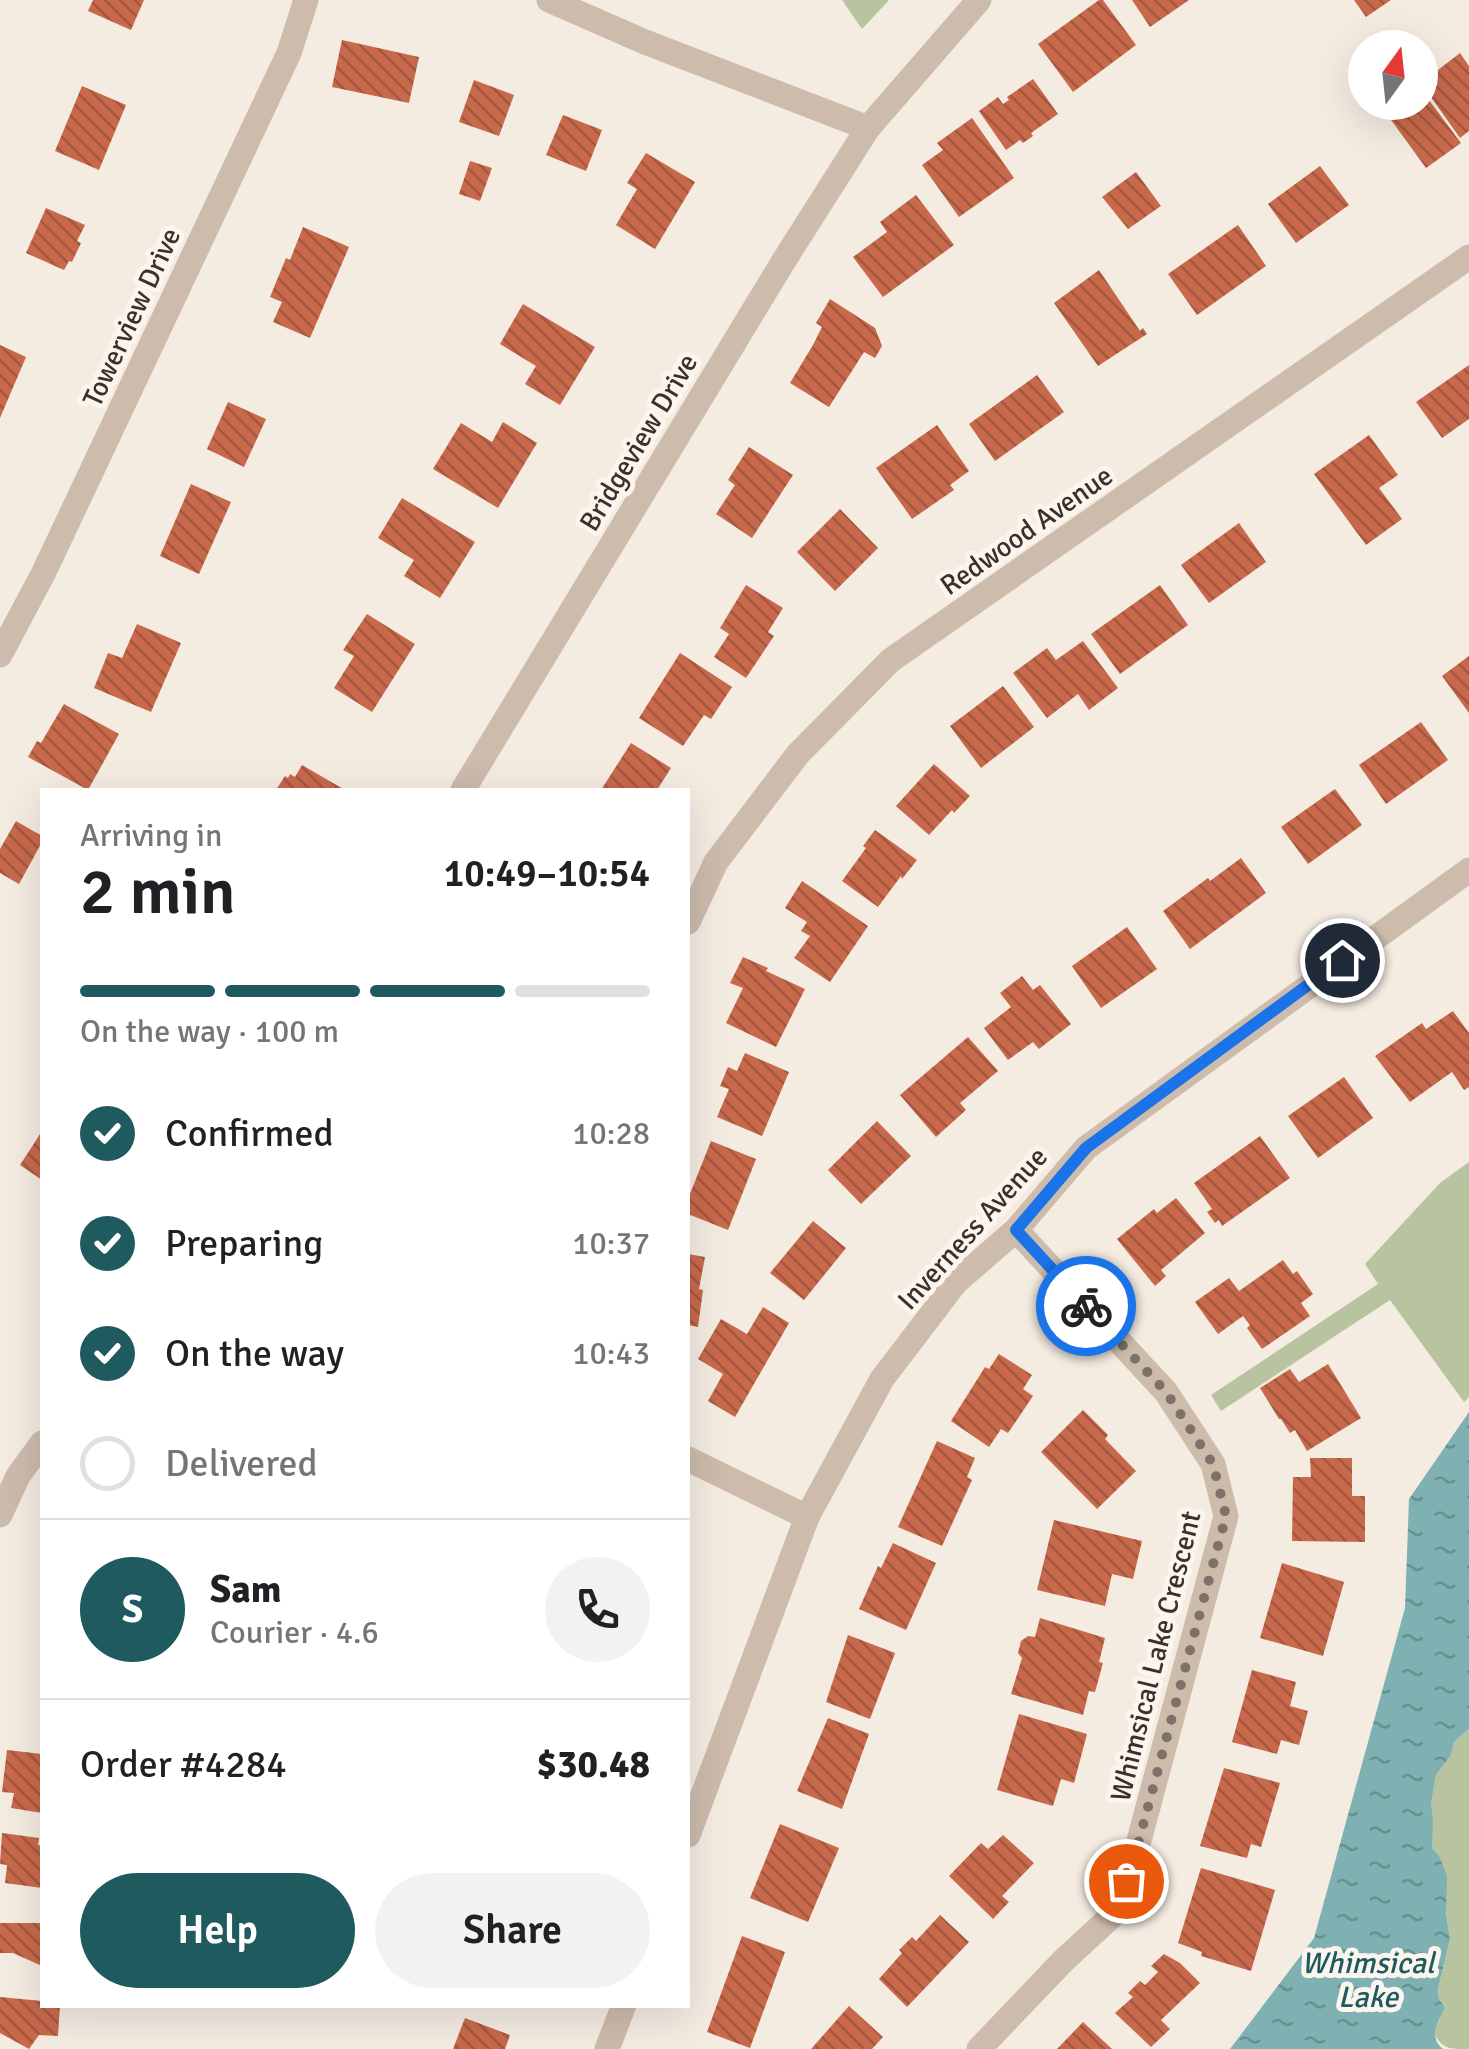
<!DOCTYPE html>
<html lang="en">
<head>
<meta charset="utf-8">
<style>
  body { margin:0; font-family:Signika,sans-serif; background:#f2f2f2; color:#202124; height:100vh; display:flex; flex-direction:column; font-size:38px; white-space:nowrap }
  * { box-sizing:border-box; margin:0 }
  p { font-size:32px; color:#757577 }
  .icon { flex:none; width:55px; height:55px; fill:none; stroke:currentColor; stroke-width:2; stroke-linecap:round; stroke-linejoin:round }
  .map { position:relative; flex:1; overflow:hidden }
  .panel { position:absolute; left:40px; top:788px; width:650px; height:1220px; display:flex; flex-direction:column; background:#fff; border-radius:0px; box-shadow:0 10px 40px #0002 }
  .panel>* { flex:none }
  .needle { width:65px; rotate:15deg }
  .fabs { position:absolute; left:1348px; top:30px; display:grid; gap:20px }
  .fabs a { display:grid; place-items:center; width:90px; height:90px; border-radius:50%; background:#fff; box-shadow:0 10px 40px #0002; font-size:50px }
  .pin { position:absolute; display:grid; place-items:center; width:85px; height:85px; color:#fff; margin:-42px; border:5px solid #fff; border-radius:50%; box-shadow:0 2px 10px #0007 }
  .courier { position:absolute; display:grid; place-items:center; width:100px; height:100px; margin:-50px; border:8px solid #1a73e8; border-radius:50%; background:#fff; color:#222; box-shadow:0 2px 12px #0007 }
  .overview em { font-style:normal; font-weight:600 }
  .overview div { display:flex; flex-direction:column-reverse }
  .overview { display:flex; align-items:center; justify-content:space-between; height:170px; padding:0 40px }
  h1 { font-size:65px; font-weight:600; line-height:75px }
  .bar { display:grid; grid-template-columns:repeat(4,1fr); gap:15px 10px; align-content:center; height:120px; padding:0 40px }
  .bar i { height:12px; border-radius:8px; background:#e0e0e0 }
  .bar .on { background:#1f5a5e }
  .bar p { grid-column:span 4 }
  .line { display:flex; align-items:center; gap:25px; padding:0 40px; border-top:2px solid #e0e0e0 }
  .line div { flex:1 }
  .round { display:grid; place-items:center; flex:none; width:105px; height:105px; border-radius:52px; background:#f2f2f2 }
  ol { padding:0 40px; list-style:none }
  li { display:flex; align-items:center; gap:30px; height:110px }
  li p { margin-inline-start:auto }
  li .icon { padding:10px; border-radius:50%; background:#1f5a5e; color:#fff; stroke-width:4 }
  li:last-child { color:#757577 }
  li i { width:55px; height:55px; border:5px solid #e0e0e0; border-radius:50% }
  .action { display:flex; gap:20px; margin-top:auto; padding:20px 40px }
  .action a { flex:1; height:115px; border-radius:60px; background:#1f5a5e; color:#fff; font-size:40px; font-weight:600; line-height:115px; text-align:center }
  .action a+a { background:#f2f2f2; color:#202124 }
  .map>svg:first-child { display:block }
  .park { fill:#b8c4a0 }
  .water { fill:url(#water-ripples) }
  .building { fill:url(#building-back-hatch) }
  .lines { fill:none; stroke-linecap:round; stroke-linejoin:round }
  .minor { stroke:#cdbbac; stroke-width:25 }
  .done { stroke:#7c716b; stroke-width:10; stroke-dasharray:0 18 }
  .route { stroke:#1a73e8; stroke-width:12 }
  .labels { text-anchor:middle; stroke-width:10; stroke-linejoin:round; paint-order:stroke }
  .street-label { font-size:28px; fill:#3b302b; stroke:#fbf5ee }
  .water-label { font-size:30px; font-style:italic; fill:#1f5a5e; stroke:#fbf5ee }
</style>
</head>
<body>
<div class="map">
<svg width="1469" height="2049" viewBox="0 0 1469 2049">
  <defs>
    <pattern id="water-ripples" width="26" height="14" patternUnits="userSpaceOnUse" patternTransform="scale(2.5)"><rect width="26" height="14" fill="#7fb0b2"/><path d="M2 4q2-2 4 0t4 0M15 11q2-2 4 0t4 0" fill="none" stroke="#699091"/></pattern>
    <pattern id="building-back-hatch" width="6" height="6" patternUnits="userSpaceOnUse" patternTransform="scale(2.5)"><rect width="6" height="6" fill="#c8694b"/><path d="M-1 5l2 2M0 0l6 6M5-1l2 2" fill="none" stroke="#a4573f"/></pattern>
  </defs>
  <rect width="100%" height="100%" fill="#f4ebe1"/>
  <g class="park">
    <polygon points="842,0 889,0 862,29"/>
    <polygon points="1469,1162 1469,1397 1464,1402 1390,1300 1221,1411 1211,1395 1378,1284 1365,1264 1440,1183"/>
    <path d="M1469,1729V2049C1449,2049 1442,2049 1434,2033L1445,2006L1439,1999L1438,1989L1450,1939L1439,1857L1432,1848L1431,1843V1804L1436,1775L1451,1755L1454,1742Z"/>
  </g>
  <path class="water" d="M1469,1412V1729L1454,1742L1451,1755L1436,1775L1431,1804L1433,1821L1432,1848L1439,1856L1447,1876L1446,1912L1450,1939L1438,1989L1439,1999L1445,2007C1439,2022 1427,2036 1443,2049H1230L1314,1938L1405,1608L1409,1499Z"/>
  <g class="building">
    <polygon points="93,0 144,0 131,30 88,11"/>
    <polygon points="1099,0 1103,0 1136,45 1073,92 1038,44"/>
    <polygon points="1132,0 1189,0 1150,27"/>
    <polygon points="1354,0 1391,0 1366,17"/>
    <polygon points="342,40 419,57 409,103 332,87"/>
    <polygon points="1460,53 1469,66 1469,131 1460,138 1421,83"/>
    <polygon points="1033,79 1058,114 1031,133 1033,136 1023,143 1020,140 1006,150 979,111 998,97 1003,104 1009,100 1007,97"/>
    <polygon points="474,80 514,95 499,136 459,122"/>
    <polygon points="82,86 126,105 99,170 55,151"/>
    <polygon points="1420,88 1461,143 1426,168 1378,102 1420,102"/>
    <polygon points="563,115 602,130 586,171 546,155"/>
    <polygon points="972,118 1014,178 959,217 922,165 943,150 937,143"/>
    <polygon points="646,153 695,182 655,249 616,225 637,189 627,183"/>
    <polygon points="470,161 492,168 480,201 459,194"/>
    <polygon points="1320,166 1349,205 1296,243 1268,204"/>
    <polygon points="1136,172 1161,206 1128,229 1102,197"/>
    <polygon points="916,195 954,245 883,297 853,257 887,232 880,222"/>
    <polygon points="46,208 85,225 77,241 81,243 72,262 69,261 64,270 26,253"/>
    <polygon points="1238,225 1266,266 1197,315 1168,274"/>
    <polygon points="303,227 349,247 310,338 273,322 282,302 270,297 286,258 290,260"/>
    <polygon points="1099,270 1140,331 1143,328 1147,334 1098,366 1054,303"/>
    <polygon points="830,299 875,328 882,346 875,358 864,352 829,407 790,383 813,345 822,327 816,323"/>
    <polygon points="523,304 595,347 560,405 525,384 536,366 500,344"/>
    <polygon points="0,345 26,357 0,418"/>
    <polygon points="1469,365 1469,419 1442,438 1416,402"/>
    <polygon points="1037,375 1064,412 995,461 969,424"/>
    <polygon points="228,402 266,419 244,467 207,449"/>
    <polygon points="503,422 537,443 498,508 433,469 461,423 492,442"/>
    <polygon points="937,425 969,471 950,485 954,490 912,519 876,468"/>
    <polygon points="1369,435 1398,475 1379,488 1402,519 1366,545 1314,474"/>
    <polygon points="749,447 793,475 752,538 716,514 735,485 728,480"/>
    <polygon points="191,484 231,502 199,574 160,556"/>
    <polygon points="402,498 475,542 440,598 404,576 414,560 378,538"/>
    <polygon points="840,509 878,548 835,591 797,552"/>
    <polygon points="1239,523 1266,562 1209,603 1181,565"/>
    <polygon points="746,585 783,608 768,632 774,636 746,678 714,657 729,634 720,628"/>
    <polygon points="1160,585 1188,625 1120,674 1091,634"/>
    <polygon points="367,614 415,644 372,712 334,688 354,656 343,650"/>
    <polygon points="137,624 181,643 151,712 94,688 108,653 122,658"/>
    <polygon points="1083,641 1118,688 1089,710 1078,694 1047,718 1013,673 1047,648 1056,660"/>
    <polygon points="680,653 732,687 711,719 704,715 683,746 639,718"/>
    <polygon points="1469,656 1469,713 1442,676"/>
    <polygon points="1003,686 1034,727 981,768 950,726"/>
    <polygon points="64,704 119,734 88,790 28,757 37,741 41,743"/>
    <polygon points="1421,722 1448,760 1386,804 1359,765"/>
    <polygon points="631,743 671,768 657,790 601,790"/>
    <polygon points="934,764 970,796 954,813 952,810 929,835 896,806"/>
    <polygon points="302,765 345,790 276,790 285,776 288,778 290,774 295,777"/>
    <polygon points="1335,789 1362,825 1308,864 1281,827"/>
    <polygon points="16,821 42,836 42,842 19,884 0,873 0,849"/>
    <polygon points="875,830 917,860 902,879 901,876 878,907 842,881 866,848 863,846"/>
    <polygon points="1241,858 1266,893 1190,949 1163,911 1208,878 1210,881"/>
    <polygon points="802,881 868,926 830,982 794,958 810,936 801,931 807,922 785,908"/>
    <polygon points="1127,927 1157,969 1101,1008 1072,966"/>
    <polygon points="743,957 768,968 766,971 805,989 776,1047 726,1023 743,988 730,983"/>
    <polygon points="1022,976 1033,990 1040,985 1071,1024 1039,1049 1033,1042 1008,1060 984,1028 1011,1007 1000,993"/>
    <polygon points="1453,1011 1469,1033 1469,1087 1464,1090 1452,1072 1410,1102 1375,1056 1422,1023 1426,1029"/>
    <polygon points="968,1037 998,1071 960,1103 966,1110 936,1137 900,1095"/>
    <polygon points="745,1053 789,1072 762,1136 717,1117 729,1089 720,1086 728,1067 737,1071"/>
    <polygon points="1344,1077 1373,1118 1318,1158 1288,1116"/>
    <polygon points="877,1121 911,1156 861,1204 828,1170"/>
    <polygon points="42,1131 42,1180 20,1165"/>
    <polygon points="1260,1136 1290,1178 1222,1226 1219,1220 1215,1223 1207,1212 1212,1209 1194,1183"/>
    <polygon points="711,1141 756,1159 728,1230 688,1214 688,1199"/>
    <polygon points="1176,1198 1205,1233 1161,1270 1166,1276 1155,1286 1117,1239 1154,1209 1157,1213"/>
    <polygon points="813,1221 846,1248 804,1300 770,1273"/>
    <polygon points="688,1254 705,1257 699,1289 703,1290 698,1327 688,1325"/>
    <polygon points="1283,1260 1293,1274 1297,1271 1313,1294 1301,1303 1310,1316 1262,1349 1247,1328 1250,1325 1243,1316 1218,1334 1195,1302 1229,1278 1239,1291"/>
    <polygon points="763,1307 789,1323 735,1417 708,1401 723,1374 698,1359 721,1319 747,1334"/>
    <polygon points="999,1354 1032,1375 1023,1389 1033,1396 1008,1433 1001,1429 989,1447 951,1421 985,1367 989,1369"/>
    <polygon points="1328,1364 1361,1418 1307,1451 1295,1430 1290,1433 1281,1419 1279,1419 1260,1388 1290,1369 1299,1382"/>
    <polygon points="1083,1410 1108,1435 1105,1439 1136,1471 1097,1509 1041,1452"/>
    <polygon points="937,1441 975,1458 967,1477 972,1480 942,1546 898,1527"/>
    <polygon points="1310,1458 1352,1458 1352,1496 1365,1496 1365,1542 1292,1541 1293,1477 1311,1477"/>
    <polygon points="1054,1520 1142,1541 1133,1579 1112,1574 1105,1606 1037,1590"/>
    <polygon points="893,1543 936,1563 906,1630 859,1609 878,1566 881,1568"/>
    <polygon points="1282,1563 1344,1582 1323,1656 1260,1638"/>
    <polygon points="1040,1618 1105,1638 1099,1662 1103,1663 1095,1692 1089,1691 1083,1715 1011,1694 1022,1658 1018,1653 1021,1641 1028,1636 1035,1637"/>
    <polygon points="848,1635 895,1653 870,1719 826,1702"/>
    <polygon points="1252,1670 1296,1682 1290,1706 1308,1711 1299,1745 1281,1740 1277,1754 1232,1742"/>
    <polygon points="1019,1714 1087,1734 1074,1783 1061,1779 1053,1806 997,1790"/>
    <polygon points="828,1718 869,1734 842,1809 797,1791"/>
    <polygon points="7,1750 42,1754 42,1813 11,1808 14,1793 2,1792"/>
    <polygon points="1224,1768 1280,1783 1261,1847 1251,1844 1247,1858 1200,1846"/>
    <polygon points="780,1824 839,1848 808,1922 750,1898"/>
    <polygon points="2,1833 39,1838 38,1845 42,1846 42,1888 5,1883 7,1865 0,1864"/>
    <polygon points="1003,1835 1034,1863 1002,1896 1009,1902 993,1919 949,1876 981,1843 988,1849"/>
    <polygon points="1201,1868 1275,1890 1251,1971 1201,1956 1202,1952 1178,1943"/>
    <polygon points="940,1915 969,1942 907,2007 879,1979 902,1953 899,1950 912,1937 916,1941"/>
    <polygon points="0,1923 42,1923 42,1966 13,1953 0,1953"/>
    <polygon points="742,1936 785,1952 750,2048 707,2032"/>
    <polygon points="1164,1954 1180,1963 1200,1983 1161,2020 1170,2029 1151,2047 1115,2013 1133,1997 1128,1993 1140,1981 1145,1985 1158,1972 1151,1966"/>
    <polygon points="0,1997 42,2001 42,2005 60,2005 58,2036 39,2035 29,2049 0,2033"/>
    <polygon points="849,2006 883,2037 872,2049 811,2049"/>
    <polygon points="465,2018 510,2035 505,2049 453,2049"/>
    <polygon points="1083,2022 1112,2049 1057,2049"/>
  </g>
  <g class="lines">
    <g class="minor">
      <polyline points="549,0 645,42 868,128"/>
      <polyline points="0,655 44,572 289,53 306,0"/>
      <polyline points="463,790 783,262 868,128 979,0"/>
      <polyline points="688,922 716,862 798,754 891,660 1469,257"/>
      <polyline points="688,1459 807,1517"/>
      <polyline points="0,1515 18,1476 42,1443"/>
      <polyline points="688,1835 807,1517 882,1379 956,1282 1016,1230 1086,1148 1469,870"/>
      <polyline points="607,2049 624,2005"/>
      <polyline points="979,2049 1063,1961 1114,1914 1137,1848 1226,1516 1213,1464 1166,1392 1016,1230"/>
    </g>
  </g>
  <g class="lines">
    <polyline class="done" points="1086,1306 1166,1392 1213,1464 1226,1516 1137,1848 1126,1881"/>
    <polyline class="route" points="1086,1306 1016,1230 1086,1148 1342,960"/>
  </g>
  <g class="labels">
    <g class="street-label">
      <text transform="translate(131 317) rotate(-65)" y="10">Towerview Drive</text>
      <text transform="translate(638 442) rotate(-59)" y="10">Bridgeview Drive</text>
      <text transform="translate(1026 530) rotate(-35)" y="10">Redwood Avenue</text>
      <text transform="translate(972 1228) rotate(-48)" y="10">Inverness Avenue</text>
      <text transform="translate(1155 1656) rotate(-76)" y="10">Whimsical Lake Crescent</text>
    </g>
    <g class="water-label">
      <text x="1368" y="1973">Whimsical<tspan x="1368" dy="34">Lake</tspan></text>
    </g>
  </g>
</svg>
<div class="fabs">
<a><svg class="needle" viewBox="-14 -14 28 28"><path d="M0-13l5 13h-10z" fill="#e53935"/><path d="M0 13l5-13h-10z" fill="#757577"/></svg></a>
</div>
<div class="pin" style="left:1126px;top:1881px;background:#ea580c"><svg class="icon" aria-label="bag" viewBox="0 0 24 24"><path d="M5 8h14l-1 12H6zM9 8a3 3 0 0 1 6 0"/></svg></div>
<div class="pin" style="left:1342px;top:960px;background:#1f2937"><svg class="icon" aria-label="home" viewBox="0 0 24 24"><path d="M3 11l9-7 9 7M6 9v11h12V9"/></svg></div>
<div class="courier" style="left:1086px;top:1306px"><svg class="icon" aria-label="bike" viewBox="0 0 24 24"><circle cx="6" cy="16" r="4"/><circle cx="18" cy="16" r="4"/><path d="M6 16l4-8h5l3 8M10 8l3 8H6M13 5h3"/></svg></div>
<section class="panel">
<div class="overview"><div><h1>2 min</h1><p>Arriving in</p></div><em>10:49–10:54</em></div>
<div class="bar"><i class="on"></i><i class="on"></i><i class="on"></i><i></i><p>On the way · 100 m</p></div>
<ol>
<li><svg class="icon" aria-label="check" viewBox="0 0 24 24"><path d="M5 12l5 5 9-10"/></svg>Confirmed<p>10:28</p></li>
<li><svg class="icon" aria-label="check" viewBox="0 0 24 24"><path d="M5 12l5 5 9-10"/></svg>Preparing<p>10:37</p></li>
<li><svg class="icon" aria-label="check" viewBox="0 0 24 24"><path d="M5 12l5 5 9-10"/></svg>On the way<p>10:43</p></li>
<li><i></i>Delivered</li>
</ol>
<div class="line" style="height:180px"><b class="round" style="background:#1f5a5e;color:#fff">S</b><div><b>Sam</b><p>Courier · 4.6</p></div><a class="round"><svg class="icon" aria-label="phone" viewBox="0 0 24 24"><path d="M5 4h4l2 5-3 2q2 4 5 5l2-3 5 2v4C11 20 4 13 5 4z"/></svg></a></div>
<div class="line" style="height:130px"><div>Order #4284</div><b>$30.48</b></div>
<div class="action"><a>Help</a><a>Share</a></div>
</section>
</div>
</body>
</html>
